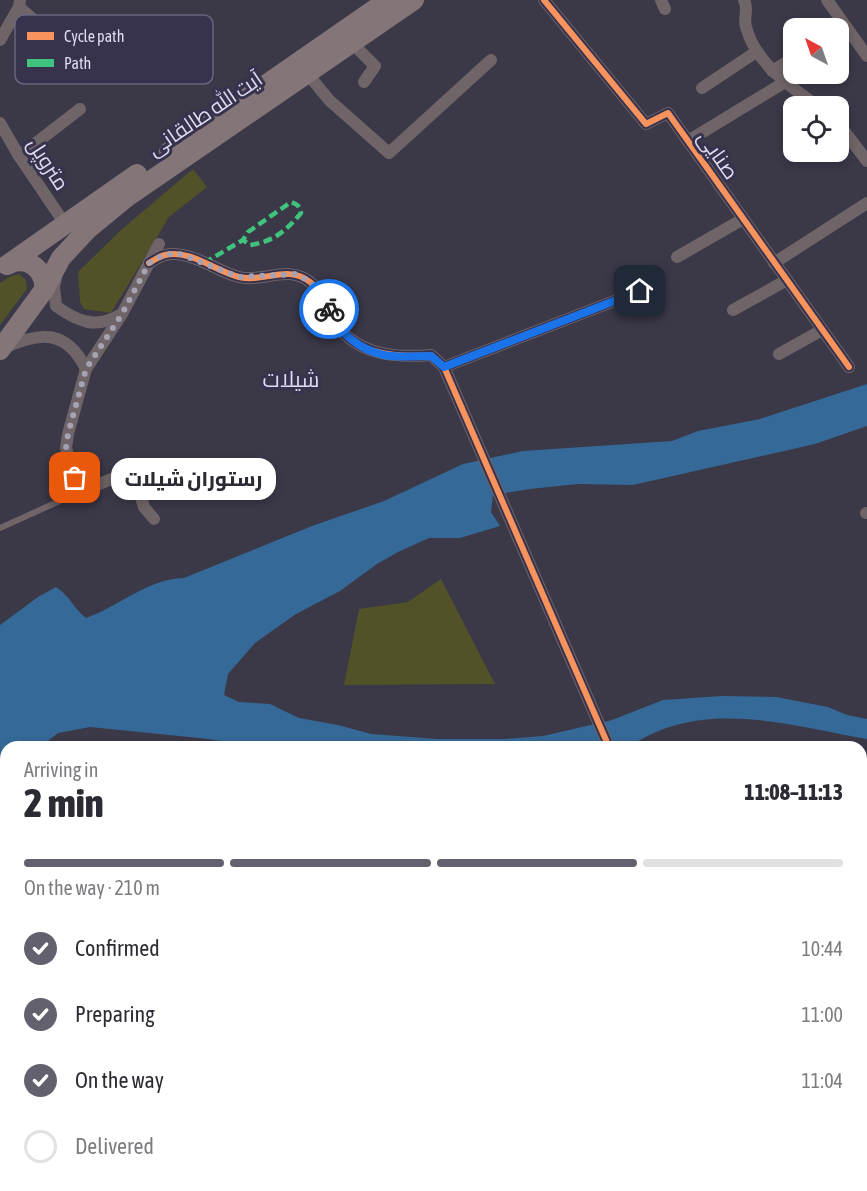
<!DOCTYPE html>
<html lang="en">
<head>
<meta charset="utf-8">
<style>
  body { margin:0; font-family:"Asap Condensed",Cairo,sans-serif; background:#f7f7f7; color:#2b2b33; height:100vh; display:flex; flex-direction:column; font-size:22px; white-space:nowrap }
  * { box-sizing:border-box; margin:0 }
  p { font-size:20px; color:#7c7c81 }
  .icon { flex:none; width:33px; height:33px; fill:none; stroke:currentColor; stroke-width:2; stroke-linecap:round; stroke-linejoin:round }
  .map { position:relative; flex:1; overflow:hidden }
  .side { position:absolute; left:0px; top:741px; width:867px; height:450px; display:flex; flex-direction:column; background:#fff; border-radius:18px 18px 0 0; box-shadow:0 3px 9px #0003 }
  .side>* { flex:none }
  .needle { width:39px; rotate:320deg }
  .controls { position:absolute; left:783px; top:18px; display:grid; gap:12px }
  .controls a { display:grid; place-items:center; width:66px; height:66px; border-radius:12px; background:#fff; box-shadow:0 3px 9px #0003; font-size:30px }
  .pin { position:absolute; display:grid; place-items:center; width:51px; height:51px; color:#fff; margin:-26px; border-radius:12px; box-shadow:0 3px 9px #0006 }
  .courier { position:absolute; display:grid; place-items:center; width:60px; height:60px; margin:-30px; border:4px solid #1a73e8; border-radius:50%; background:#fff; color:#222; box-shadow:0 2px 8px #0007 }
  .bubble { position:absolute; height:42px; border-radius:18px; background:#fff; box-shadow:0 3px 9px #0003; font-size:20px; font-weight:800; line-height:42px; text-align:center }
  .head em { font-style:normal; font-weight:800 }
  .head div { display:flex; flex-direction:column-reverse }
  .head { display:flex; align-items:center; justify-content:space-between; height:102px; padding:0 24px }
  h1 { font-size:39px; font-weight:800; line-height:45px }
  .bar { display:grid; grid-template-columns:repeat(4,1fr); gap:9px 6px; align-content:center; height:72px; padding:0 24px }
  .bar i { height:8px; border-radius:4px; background:#e1e1e2 }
  .bar .active { background:#62616d }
  .bar p { grid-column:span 4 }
  ol { padding:0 24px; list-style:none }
  li { display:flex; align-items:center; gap:18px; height:66px }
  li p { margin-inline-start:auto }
  li .icon { padding:6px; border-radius:50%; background:#62616d; color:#fff; stroke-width:4 }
  li:last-child { color:#7c7c81 }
  li i { width:33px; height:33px; border:3px solid #e1e1e2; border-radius:50% }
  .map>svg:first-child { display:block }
  .green { fill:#515227 }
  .water { fill:#356997 }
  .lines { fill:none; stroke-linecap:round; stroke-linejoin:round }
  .service { stroke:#6f6467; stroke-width:6 }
  .minor { stroke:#6f6467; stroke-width:12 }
  .primary { stroke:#837578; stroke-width:20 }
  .quiet { stroke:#40c37c; stroke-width:4.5; stroke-dasharray:9 4.5; stroke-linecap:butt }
  .cycleway-casing { stroke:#37324e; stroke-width:10 }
  .cycleway { stroke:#f8935d; stroke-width:6 }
  .done { stroke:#a5a3b4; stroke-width:6; stroke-dasharray:0 10.8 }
  .route { stroke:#1a73e8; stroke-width:8 }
  .labels { text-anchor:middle; stroke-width:6; stroke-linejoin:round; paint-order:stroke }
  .street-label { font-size:21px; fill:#dedcee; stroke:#37324e }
  .neighbourhood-label { font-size:22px; fill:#dedcee; stroke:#37324e }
  .key { fill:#37324e; stroke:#69657e; stroke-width:1.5 }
  .key-label { font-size:16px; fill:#dedcee }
</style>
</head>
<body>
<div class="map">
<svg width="867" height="1191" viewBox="0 0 867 1191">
  <rect width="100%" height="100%" fill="#3b3848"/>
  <g class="green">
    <polygon points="193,169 207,187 169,217 111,313 84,309 80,302 78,272 121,230"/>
    <polygon points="19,274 26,280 27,289 0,325 0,283 11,276"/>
    <polygon points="441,579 495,684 344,685 359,609 408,602"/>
    <polygon points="867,870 867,942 861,943 861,871"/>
    <polygon points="867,997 867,1158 861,1159 861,998"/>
    <polygon points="105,1185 201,1185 203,1191 106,1191"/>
    <polygon points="307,1185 372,1185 357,1191 310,1191"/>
    <polygon points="434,1185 744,1185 741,1191 423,1191"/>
  </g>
  <g class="water">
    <path d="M867,384V426L815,444L633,485L578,484L530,489L493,495L491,512L500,526L460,538H429L398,552L377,564L340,591L296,614L255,643L228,674L224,695L239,702L270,704L299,718L338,725L371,734L438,739H504L543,736L612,720L663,700L721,696L776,697L828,707L847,715L867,719V739C788,725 701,697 629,747H267L199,738L90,727L58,733L40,747H6V781L0,785V625L38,597L56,587C71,597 73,608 86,618C120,606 147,579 184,578L312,526L384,501L463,464L523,451L672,441L698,431L760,419Z"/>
    <polygon points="0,926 6,947 6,1185 57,1185 58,1191 0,1191"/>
    <polygon points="867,1175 867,1191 786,1191 786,1187 861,1185 861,1176"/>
  </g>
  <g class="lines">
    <polyline class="service" points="0,528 84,490"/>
    <g class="minor">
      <polyline points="544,0 646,124 668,113 849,367"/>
      <polyline points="661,0 665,9"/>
      <path d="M744,0C749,9 743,18 746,27C756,64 788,84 817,106"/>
      <polyline points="827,0 867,56"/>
      <polyline points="19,7 76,57 87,59 114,53"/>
      <polyline points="0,40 19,7 20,0"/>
      <polyline points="352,43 375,66 364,82"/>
      <polyline points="772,71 794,58"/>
      <polyline points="307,73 329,100 389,153 491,60"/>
      <polyline points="702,88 756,52"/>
      <polyline points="0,123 19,156 65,224"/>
      <polyline points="838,123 867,161"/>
      <polyline points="688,141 785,82"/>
      <polyline points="19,156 80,109"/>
      <polyline points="677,257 743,219"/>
      <path d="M149,263C154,260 160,256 165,255C190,249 215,271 239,277C263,283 288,264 310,282C323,292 326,306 334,320C354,355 395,358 431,355L444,367L640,291"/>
      <polyline points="774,263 867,203"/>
      <path d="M56,278L54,286L56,306C78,322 96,329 120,315"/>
      <polyline points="733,310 787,280"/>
      <path d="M4,348C41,331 67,330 86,369"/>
      <polyline points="779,354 822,330"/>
      <polyline points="444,367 609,747"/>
      <polyline points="866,513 867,513"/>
      <polyline points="154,519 144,507 140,494 130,483 119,476 87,489 80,487 75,478 66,448 68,434 86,369 122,314 159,244"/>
      <polyline points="379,1191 392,1185"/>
    </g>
    <g class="primary">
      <polyline points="169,152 388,0"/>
      <polyline points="10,263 137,174"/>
      <path d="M7,265C26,254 46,269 44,290"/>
      <polyline points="0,350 44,290 61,258 88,229 127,197 414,0"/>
    </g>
    <path class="quiet" d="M204,263L243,240L248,232L291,202C297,204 300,206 301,213C287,230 273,242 250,245L243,240"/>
    <defs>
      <g id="cycleway">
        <polyline points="544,0 646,124 668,113 849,367"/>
        <path d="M149,263C154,260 160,256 165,255C190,249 215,271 239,277C263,283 288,264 310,282C323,292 326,306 334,320C354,355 395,358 431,355L444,367L640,291"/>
        <polyline points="444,367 609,747"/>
      </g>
    </defs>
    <use href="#cycleway" class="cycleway-casing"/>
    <use href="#cycleway" class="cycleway"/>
  </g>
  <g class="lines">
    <polyline class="done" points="75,478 66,448 68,434 86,369 122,314 149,263 163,255 177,253 239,277 297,274 310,282 323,297 329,309"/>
    <path class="route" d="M329,309C338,333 360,350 384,355C399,358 416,356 431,356L444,367L640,291"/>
  </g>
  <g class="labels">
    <g class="street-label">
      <text transform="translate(205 114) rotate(-34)" y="7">آیت الله طالقانی</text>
      <text transform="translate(718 155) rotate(55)" y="7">صنایی</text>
      <text transform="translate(48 164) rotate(57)" y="7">متروپل</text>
    </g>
    <g class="neighbourhood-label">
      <text x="291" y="387">شیلات</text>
    </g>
  </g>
  <rect x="15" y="15" width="198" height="69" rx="9" class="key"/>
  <rect x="27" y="32" width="27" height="8" fill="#f8935d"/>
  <rect x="27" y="59" width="27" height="8" fill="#40c37c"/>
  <g class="key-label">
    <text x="64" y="42">Cycle path</text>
    <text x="64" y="69">Path</text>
  </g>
</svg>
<div class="controls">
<a><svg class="needle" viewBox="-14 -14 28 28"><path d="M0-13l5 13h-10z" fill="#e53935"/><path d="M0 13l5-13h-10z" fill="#7c7c81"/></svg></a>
<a><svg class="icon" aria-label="locate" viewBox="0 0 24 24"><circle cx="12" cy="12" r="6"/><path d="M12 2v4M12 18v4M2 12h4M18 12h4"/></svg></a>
</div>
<div class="pin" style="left:75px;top:478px;background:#ea580c"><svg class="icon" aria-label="bag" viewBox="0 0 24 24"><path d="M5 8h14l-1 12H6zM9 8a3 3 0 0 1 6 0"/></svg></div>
<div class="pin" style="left:640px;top:291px;background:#1f2937"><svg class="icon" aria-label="home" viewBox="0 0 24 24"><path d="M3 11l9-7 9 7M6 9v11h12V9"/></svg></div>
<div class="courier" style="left:329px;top:309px"><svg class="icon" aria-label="bike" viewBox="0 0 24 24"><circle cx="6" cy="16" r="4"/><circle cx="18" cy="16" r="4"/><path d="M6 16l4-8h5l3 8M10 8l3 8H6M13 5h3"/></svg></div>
<div class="bubble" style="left:111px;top:458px;width:165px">رستوران شیلات</div>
<section class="side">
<div class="head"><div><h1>2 min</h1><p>Arriving in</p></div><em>11:08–11:13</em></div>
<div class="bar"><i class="active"></i><i class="active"></i><i class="active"></i><i></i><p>On the way · 210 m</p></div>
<ol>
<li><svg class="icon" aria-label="check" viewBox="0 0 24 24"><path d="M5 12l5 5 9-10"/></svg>Confirmed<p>10:44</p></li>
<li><svg class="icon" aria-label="check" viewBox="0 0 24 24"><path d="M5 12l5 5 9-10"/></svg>Preparing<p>11:00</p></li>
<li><svg class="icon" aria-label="check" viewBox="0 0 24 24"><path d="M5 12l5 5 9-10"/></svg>On the way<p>11:04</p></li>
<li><i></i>Delivered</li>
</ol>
</section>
</div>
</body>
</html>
